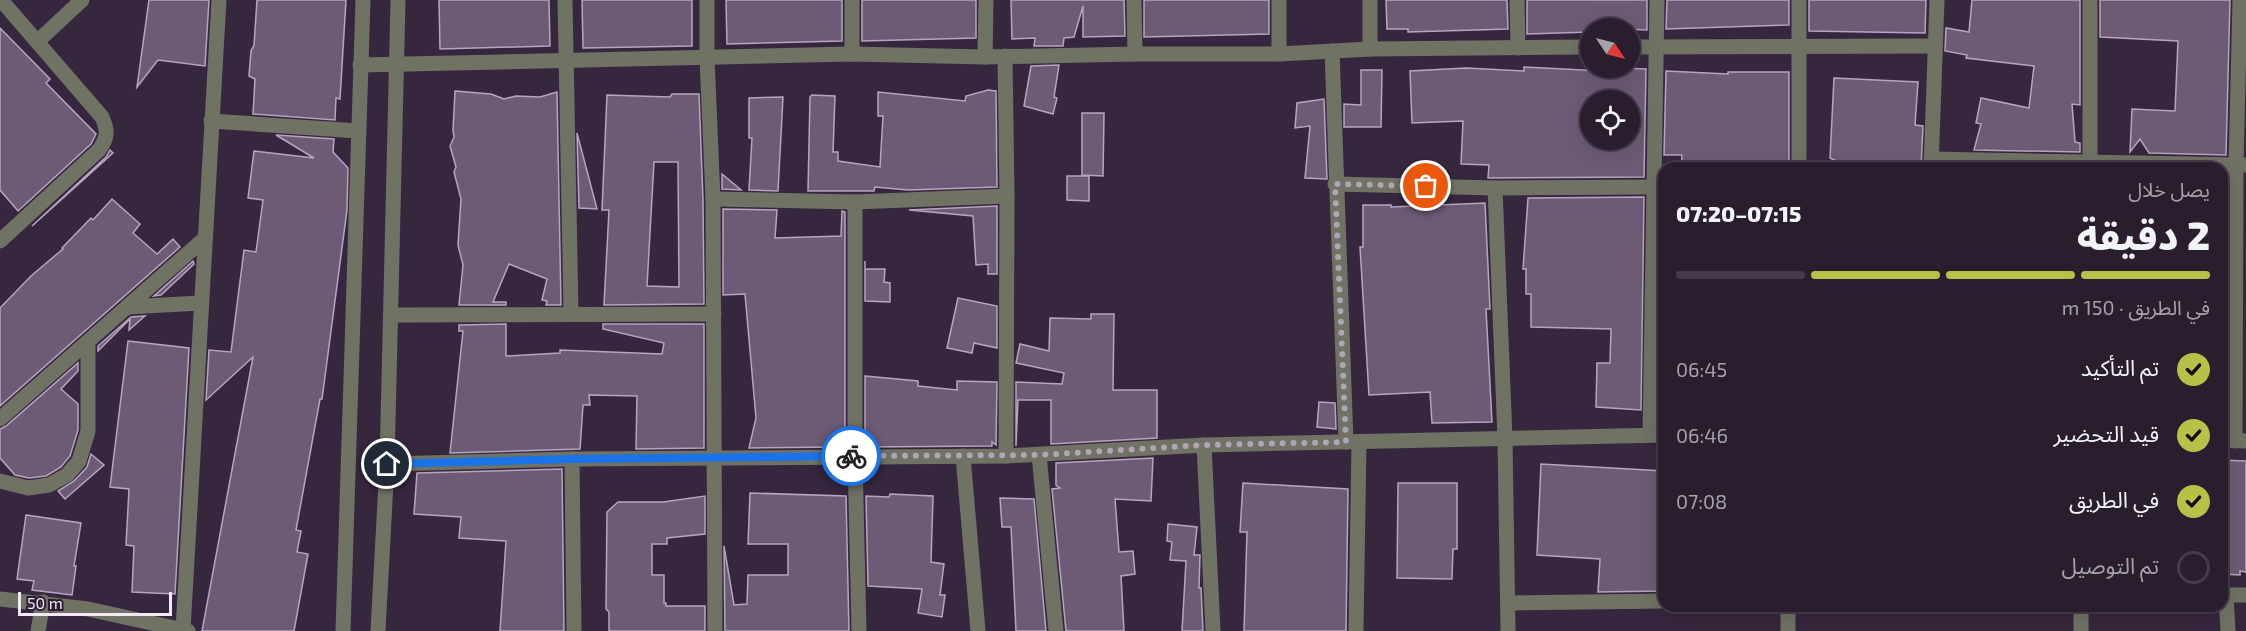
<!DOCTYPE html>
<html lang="ar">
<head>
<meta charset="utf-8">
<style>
  body { margin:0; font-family:"Exo 2","Noto Sans Arabic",sans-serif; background:#352a3a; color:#f1f3f6; direction:rtl; height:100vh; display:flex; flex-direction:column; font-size:22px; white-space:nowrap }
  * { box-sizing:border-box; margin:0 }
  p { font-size:20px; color:#a5a2aa }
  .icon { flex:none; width:33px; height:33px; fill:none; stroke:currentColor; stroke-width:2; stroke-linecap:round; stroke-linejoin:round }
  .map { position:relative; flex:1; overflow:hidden; direction:ltr }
  .panel { position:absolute; left:1658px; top:162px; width:570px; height:450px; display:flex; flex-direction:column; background:#291d2e; border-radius:18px; box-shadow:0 6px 24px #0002,0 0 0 2px #453b4a; direction:rtl }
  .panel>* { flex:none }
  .needle { width:39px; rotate:125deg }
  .fabs { position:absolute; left:1580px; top:18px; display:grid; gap:12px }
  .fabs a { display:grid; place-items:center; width:60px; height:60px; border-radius:50%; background:#291d2e; box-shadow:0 6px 24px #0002,0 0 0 2px #453b4a; font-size:30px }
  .scale { position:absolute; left:18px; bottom:15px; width:154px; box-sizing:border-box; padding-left:6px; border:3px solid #f2e8f7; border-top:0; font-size:16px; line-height:21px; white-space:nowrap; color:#f2e8f7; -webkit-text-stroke:4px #2d1d34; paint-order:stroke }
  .pin { position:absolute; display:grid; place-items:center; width:51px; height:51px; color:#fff; margin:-26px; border:3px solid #fff; border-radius:50%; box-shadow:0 2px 6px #0007 }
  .courier { position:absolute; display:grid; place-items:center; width:60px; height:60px; margin:-30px; border:4px solid #1a73e8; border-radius:50%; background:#fff; color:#222; box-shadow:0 2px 8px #0007 }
  .head em { font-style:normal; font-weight:800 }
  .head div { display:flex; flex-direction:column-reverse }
  .head { display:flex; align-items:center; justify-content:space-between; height:102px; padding:0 18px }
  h1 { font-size:39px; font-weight:800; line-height:45px }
  .bar { display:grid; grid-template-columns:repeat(4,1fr); gap:9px 6px; align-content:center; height:72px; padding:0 18px }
  .bar i { height:8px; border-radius:4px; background:#453b4a }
  .bar .active { background:#b8c147 }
  .bar p { grid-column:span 4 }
  ol { padding:0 18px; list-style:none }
  li { display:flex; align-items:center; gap:18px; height:66px }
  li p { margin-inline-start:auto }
  li .icon { padding:6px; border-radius:50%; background:#b8c147; color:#111; stroke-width:4 }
  li:last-child { color:#a5a2aa }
  li i { width:33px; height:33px; border:3px solid #453b4a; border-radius:50% }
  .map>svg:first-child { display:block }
  .building { fill:#6d5b75; stroke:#b8a4c2; stroke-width:1.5; fill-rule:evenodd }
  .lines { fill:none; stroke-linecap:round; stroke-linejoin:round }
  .street { stroke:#707264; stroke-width:15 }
  .done { stroke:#b1a4b6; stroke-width:6; stroke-dasharray:0 10.8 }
  .route { stroke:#1a73e8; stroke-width:8 }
</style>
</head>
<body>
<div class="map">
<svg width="2246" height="631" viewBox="0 0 2246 631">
  <rect width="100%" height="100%" fill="#37273e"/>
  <g class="building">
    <polygon points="149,0 209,0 205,66 158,60 137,87"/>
    <polygon points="257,0 346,0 340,99 336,98 335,120 253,114 255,79 249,76 251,51 254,45"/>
    <polygon points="439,0 549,0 550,46 440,49"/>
    <polygon points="582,0 692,0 692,46 583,48"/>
    <polygon points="726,0 842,0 842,41 727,44"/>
    <polygon points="862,0 976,0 976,38 862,41"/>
    <polygon points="1011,0 1124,0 1125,36 1083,37 1083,6 1074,37 1064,38 1063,46 1034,46 1035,38 1012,39"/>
    <polygon points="1144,0 1269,0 1269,34 1144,37"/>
    <polygon points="1386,0 1507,0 1508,29 1408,32 1408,29 1387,29"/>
    <polygon points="1527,0 1647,0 1647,30 1590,28 1590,32 1527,34"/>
    <polygon points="1667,0 1789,0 1789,25 1666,29"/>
    <polygon points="1809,0 1926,0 1925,33 1809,31"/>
    <polygon points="1972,0 2080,0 2080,105 2072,104 2075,142 2080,143 2080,152 1974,150 1981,124 1976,123 1981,98 2029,108 2034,66 1966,58 1967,55 1945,51 1946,28 1969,32"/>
    <polygon points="2100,0 2230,0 2226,155 2149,153 2140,139 2130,152 2132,109 2175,111 2178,41 2100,37"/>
    <polygon points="0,28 50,79 46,83 96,134 91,144 18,211 0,190"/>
    <polygon points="1059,65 1054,97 1057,98 1053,114 1024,106 1031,66"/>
    <path d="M1524,67L1622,72V68L1646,69L1644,177L1488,178L1489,165L1461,164L1463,121L1412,123L1410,71L1466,68L1524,71ZM1590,100H1629V140H1590Z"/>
    <polygon points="1361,70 1382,70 1381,127 1344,127 1344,104 1361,105"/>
    <polygon points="1666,71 1728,74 1728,72 1789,72 1789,168 1746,168 1746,166 1710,165 1710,168 1681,168 1682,155 1664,155"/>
    <polygon points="1834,78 1918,82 1915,125 1923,126 1921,168 1841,168 1841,163 1830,158"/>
    <polygon points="988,90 996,91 997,187 908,190 875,187 874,191 808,191 810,97 812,95 835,96 833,152 838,152 838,161 880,167 883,116 878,116 878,92 965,101 966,96"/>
    <polygon points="455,91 491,94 504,99 516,96 540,97 557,92 561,305 546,305 547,301 542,300 547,279 509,264 493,302 506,302 506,305 459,305 463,265 458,245 461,199 454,172 456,167 450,146 454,137 453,130"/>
    <path d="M672,94H699L703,199L704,304L604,305L609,210H602L607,95L670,97ZM654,162H678L679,287L647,286Z"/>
    <polygon points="783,97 778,191 749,190 752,138 749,138 749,98"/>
    <polygon points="1324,99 1327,179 1305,178 1310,126 1295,128 1297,103"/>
    <polygon points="1082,113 1104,113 1103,176 1082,175"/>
    <polygon points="577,133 597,209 579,208"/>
    <polygon points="276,135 334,139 333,152 348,168 347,210 322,399 320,399 296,530 301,531 297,552 308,554 294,631 202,631 253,357 206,400 209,350 231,352 244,250 256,252 263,200 248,198 254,151 314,158"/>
    <polygon points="110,150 113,153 32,226 106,157"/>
    <polygon points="722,174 741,190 722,189"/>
    <polygon points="1067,176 1089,176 1089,201 1067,200"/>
    <polygon points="1644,197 1641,410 1596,407 1597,363 1610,363 1611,329 1531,327 1531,294 1526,294 1526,269 1523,269 1528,198"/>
    <polygon points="112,199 140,224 133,233 157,254 173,239 180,247 0,406 0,308 31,276 63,249 62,248 91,218 93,220"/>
    <polygon points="1485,203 1490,309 1486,309 1492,422 1432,423 1430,392 1369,395 1360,247 1363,247 1363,205 1391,205 1391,207"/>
    <polygon points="997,206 997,274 988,274 988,264 976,265 973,216 909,210"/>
    <polygon points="723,209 777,210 775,238 841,236 842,211 845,212 845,447 749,448 756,418 745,294 723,295"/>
    <polygon points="193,261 194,264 161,295 154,296"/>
    <polygon points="865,261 865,269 885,269 884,282 890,283 890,302 865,301"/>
    <polygon points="2222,289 2226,290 2226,356 2222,355"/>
    <polygon points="958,298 997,306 997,348 974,343 972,353 947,348"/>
    <polygon points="1091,314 1114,314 1113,390 1157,390 1157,438 1051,444 1051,400 1018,400 1016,446 1016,382 1062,384 1064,373 1016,363 1020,344 1049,351 1050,318 1091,319"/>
    <polygon points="145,316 129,330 130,319 98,351 98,346 131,317"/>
    <polygon points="506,324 506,356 560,353 560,350 662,354 664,343 603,329 603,324 704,324 704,448 636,449 637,396 589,395 590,405 583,405 580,449 450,453 463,331 459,331 459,325"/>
    <polygon points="128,341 189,348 175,594 132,592 134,546 126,545 129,489 110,487"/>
    <polygon points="78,363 78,371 61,389 78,404 78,430 70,456 61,467 46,476 29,478 15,475 0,458 0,429 6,426"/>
    <polygon points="865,376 918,381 918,386 957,390 957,381 997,382 996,445 992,442 992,446 865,447"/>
    <polygon points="1319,402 1335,403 1336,429 1317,427"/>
    <polygon points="91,454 104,465 65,499 58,491 74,481 87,467"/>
    <polygon points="1153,458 1151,501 1115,499 1119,552 1133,551 1135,574 1121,576 1124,631 1066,631 1052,489 1060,488 1056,485 1056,463"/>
    <polygon points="2222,460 2246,461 2246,572 2240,571 2240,575 2222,574"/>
    <polygon points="1541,464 1664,471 1664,591 1598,592 1600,559 1537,555"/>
    <polygon points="562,469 564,631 500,631 506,541 459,538 461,517 414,514 417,473"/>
    <polygon points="1243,483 1348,489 1346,631 1244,631 1247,532 1240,532"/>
    <polygon points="1398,483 1457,483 1457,549 1453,549 1452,579 1397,578"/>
    <polygon points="750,493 846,496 849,631 725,631 724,546 734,605 747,604 748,575 788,575 788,544 748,544"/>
    <polygon points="890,494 933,496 931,562 944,564 940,595 945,595 942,617 918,613 922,589 868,586 866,496 889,497"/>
    <polygon points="705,496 705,534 667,538 667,544 652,544 652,575 664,575 664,603 666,603 666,606 705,606 705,631 609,631 609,612 606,609 607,512 618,502 663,502"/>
    <polygon points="1000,498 1034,499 1046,631 1016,631 1011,527 1002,527"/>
    <polygon points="26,515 81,523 74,566 76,566 72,595 32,590 34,581 17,579"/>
    <polygon points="1168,524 1197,527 1194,555 1200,555 1199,588 1201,588 1203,631 1182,631 1186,561 1170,560 1172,542 1167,541"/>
  </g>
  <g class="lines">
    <g class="street">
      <polyline points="565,0 571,313"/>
      <polyline points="707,0 707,58 713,199 715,631"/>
      <polyline points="852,0 852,54"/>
      <polyline points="1134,0 1135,54"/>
      <polyline points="1370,0 1370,49"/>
      <polyline points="1517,0 1518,48"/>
      <polyline points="1799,0 1799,168"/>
      <polyline points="2090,0 2090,168"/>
      <polyline points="38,41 82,0"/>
      <polyline points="1629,47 1935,46"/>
      <polyline points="1332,51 1346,442"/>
      <polyline points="1279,54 1279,0"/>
      <polyline points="1005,56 1007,196 1006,456"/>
      <polyline points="985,57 986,0"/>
      <polyline points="360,65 852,54 985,57 1135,54 1279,54 1370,49 1590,47"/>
      <polyline points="211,121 358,131"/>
      <polyline points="1931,159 2246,165"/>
      <polyline points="1931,168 1937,0"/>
      <polyline points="1335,184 1495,188 1654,187"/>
      <polyline points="1495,188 1505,438 1508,631"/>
      <polyline points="713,199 855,202 1007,196"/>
      <polyline points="855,202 855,456 859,631"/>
      <path d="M0,241L99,150C108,137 108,131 102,117L1,0"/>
      <polyline points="127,307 201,303"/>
      <polyline points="391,315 714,314"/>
      <polyline points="0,419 204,239"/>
      <polyline points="1650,435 1657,0"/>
      <polyline points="2222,440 2246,441"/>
      <polyline points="2235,441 2236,164 2240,0"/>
      <polyline points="1204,445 1213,631"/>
      <polyline points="1039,455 1056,631"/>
      <polyline points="963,456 978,631"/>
      <polyline points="572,459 574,631"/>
      <polyline points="387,464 572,459 1006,456 1204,445 1664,435"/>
      <polyline points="0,481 28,488 49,485 67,475 79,461 88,431 88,342"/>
      <polyline points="2222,595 2246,595"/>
      <polyline points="2226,595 2228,631"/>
      <polyline points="0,599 88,609 188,631"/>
      <polyline points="1508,603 1664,601"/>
      <polyline points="1788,606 1788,631"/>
      <polyline points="183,630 219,0"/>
      <polyline points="38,631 43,602"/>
      <polyline points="343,631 363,0"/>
      <polyline points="378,631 387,464 398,0"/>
      <polyline points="1356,631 1359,442"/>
      <polyline points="2081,631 2081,606"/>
    </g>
  </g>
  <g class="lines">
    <polyline class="done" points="851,456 1039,455 1204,445 1346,442 1335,184 1426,186"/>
    <polyline class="route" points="387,464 572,459 851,456"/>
  </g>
</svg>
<div class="fabs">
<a><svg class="needle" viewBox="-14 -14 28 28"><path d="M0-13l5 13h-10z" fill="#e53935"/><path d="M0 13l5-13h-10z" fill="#a5a2aa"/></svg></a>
<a><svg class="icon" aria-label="locate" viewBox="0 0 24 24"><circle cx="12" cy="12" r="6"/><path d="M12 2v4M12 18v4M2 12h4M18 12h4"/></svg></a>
</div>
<div class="scale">50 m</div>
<div class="pin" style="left:1426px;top:186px;background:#ea580c"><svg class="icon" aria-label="bag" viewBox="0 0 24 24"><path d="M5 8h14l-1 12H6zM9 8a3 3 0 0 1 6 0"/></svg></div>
<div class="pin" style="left:387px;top:464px;background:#1f2937"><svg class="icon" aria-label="home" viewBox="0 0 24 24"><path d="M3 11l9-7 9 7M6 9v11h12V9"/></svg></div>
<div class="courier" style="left:851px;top:456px"><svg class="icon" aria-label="bike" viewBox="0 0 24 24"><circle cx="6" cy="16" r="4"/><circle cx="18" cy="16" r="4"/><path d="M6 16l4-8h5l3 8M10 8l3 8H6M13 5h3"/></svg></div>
<section class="panel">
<div class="head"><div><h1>2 دقيقة</h1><p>يصل خلال</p></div><em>07:15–07:20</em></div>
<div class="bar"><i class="active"></i><i class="active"></i><i class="active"></i><i></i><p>في الطريق · 150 m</p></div>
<ol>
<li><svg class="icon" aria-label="check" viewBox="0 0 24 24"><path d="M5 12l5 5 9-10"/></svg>تم التأكيد<p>06:45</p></li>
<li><svg class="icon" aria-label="check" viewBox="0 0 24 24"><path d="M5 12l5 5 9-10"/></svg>قيد التحضير<p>06:46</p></li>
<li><svg class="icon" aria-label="check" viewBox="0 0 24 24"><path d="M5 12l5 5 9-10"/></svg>في الطريق<p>07:08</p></li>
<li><i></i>تم التوصيل</li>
</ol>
</section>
</div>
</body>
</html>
